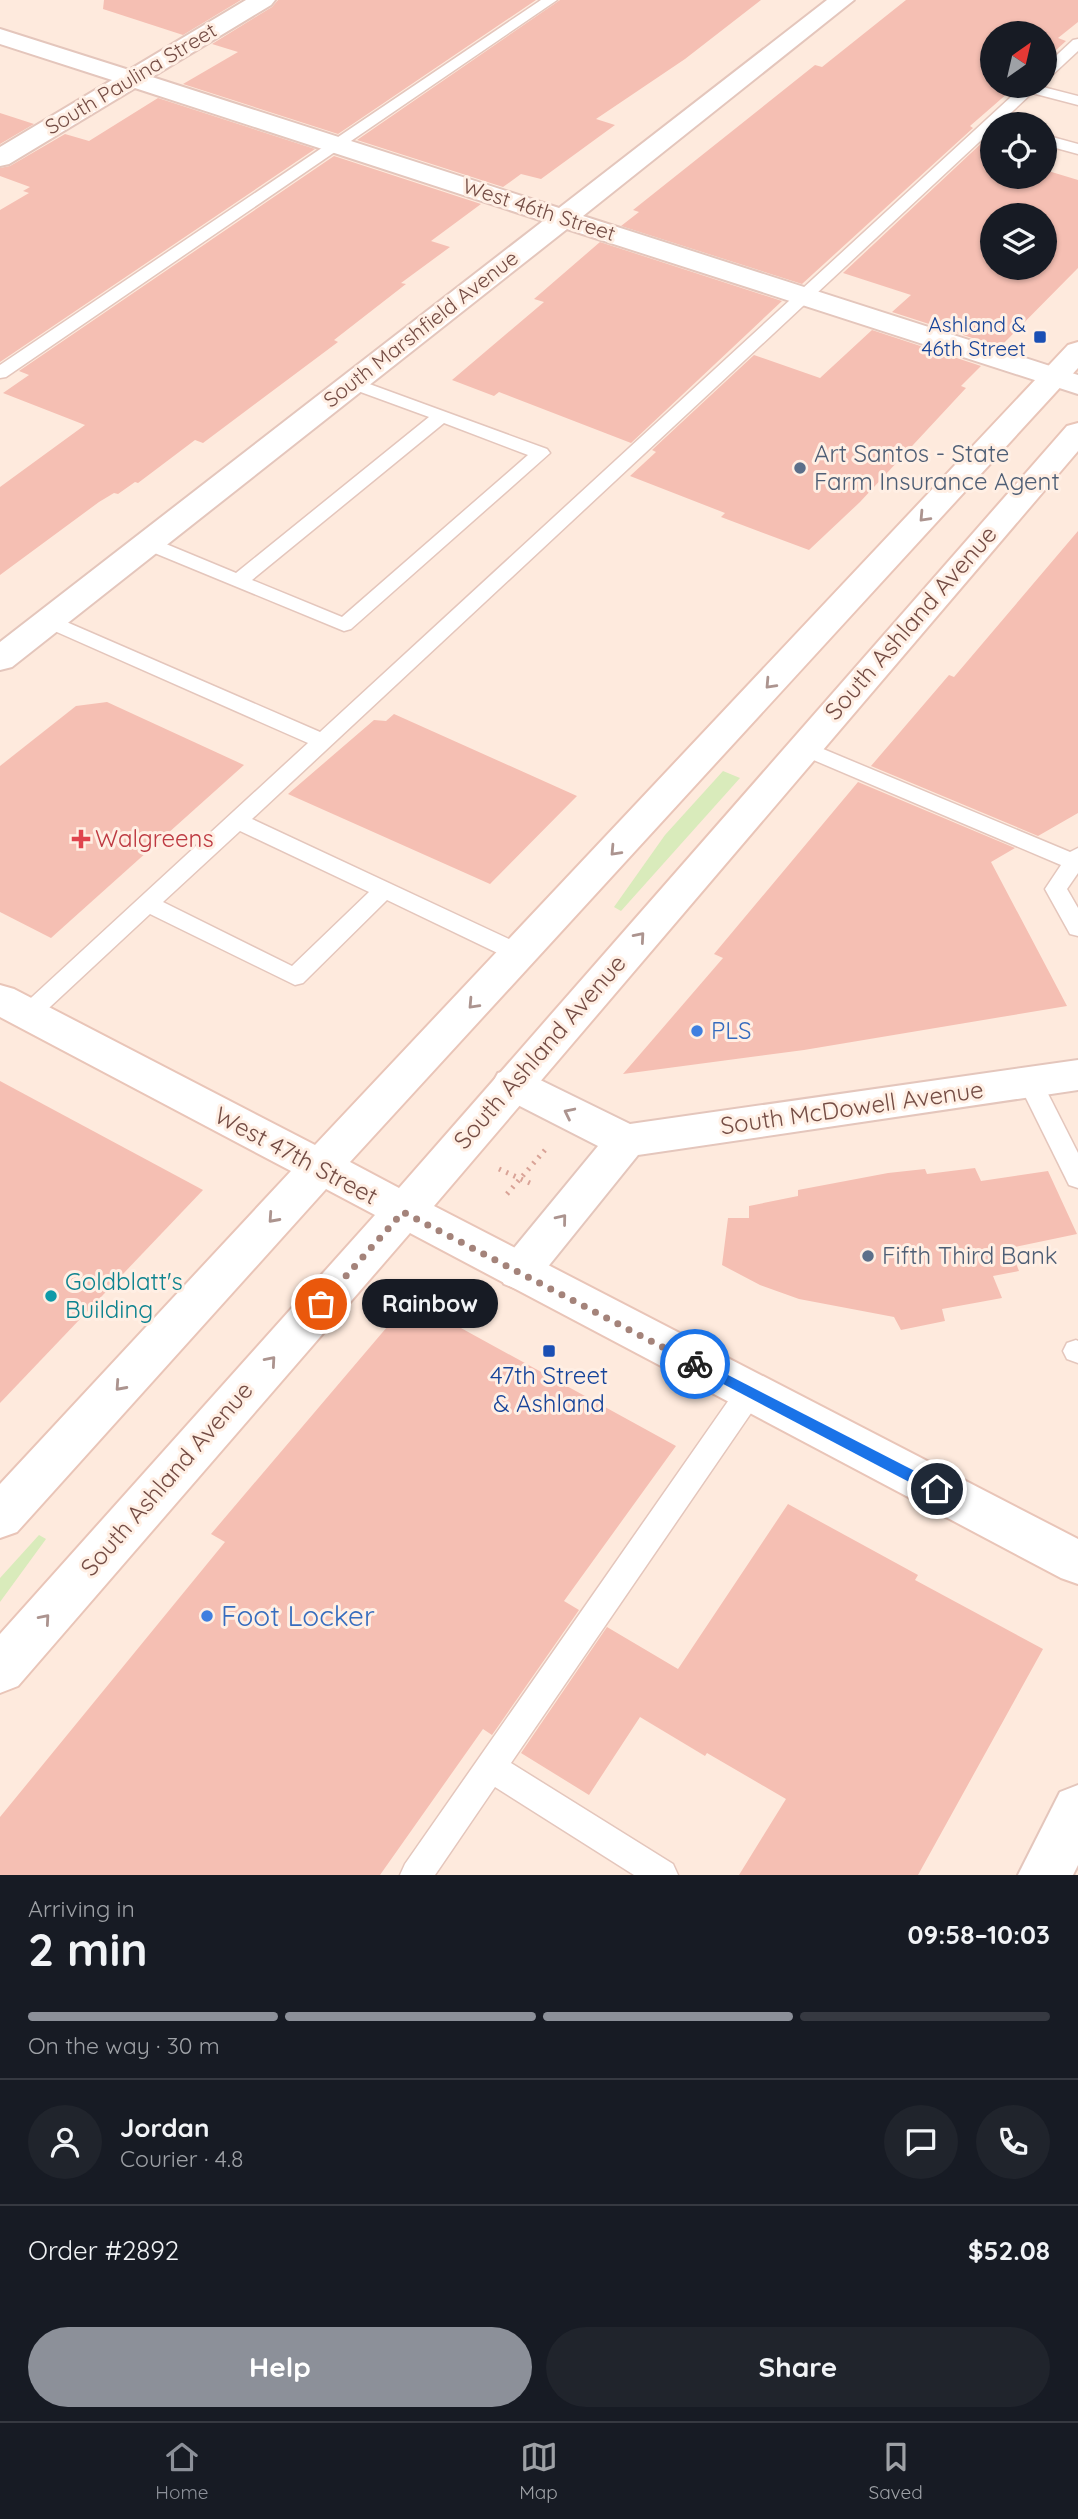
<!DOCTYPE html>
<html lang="en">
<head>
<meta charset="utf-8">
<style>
  body { margin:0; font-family:Quicksand,sans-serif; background:#20242c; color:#f1f3f6; height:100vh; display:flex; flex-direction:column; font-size:26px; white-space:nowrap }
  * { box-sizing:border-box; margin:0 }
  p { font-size:23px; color:#9ea1a6 }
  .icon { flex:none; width:38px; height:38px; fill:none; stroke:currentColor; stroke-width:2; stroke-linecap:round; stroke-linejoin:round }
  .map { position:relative; height:1875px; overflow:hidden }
  .side { display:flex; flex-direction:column; background:#171b24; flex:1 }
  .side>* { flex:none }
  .needle { width:46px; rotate:34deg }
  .tools { position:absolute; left:980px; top:21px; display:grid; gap:14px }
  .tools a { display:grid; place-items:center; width:77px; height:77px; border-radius:50%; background:#171b24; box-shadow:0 2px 5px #0004; font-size:35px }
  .pin { position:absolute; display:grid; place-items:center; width:60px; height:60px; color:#fff; margin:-30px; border:4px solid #fff; border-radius:50%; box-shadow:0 2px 7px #0007 }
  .courier { position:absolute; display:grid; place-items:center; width:70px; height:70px; margin:-35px; border:5px solid #1a73e8; border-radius:50%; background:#fff; color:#222; box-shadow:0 2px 9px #0007 }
  .bubble { position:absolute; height:49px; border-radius:24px; background:#171b24; box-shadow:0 2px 5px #0004; font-size:23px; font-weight:700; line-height:49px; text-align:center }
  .overview em { font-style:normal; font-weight:700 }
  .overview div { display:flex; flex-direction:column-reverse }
  .overview { display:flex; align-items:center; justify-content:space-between; height:119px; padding:0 28px }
  h1 { font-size:46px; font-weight:700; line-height:52px }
  .bar { display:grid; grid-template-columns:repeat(4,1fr); gap:10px 7px; align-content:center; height:84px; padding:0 28px }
  .bar i { height:9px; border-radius:5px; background:#363941 }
  .bar .current { background:#8c9099 }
  .bar p { grid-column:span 4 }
  .line { display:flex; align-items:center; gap:18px; padding:0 28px; border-top:2px solid #363941 }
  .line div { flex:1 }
  .round { display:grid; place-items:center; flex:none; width:74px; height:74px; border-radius:37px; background:#20242c }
  .button { display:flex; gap:14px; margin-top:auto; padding:14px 28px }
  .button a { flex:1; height:80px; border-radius:42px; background:#8c9099; color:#fff; font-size:28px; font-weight:700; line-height:80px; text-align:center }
  .button a+a { background:#20242c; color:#f1f3f6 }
  .tabs { display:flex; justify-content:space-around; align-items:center; height:98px; border-top:2px solid #363941; background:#171b24; font-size:19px; color:#9ea1a6 }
  .tabs a { display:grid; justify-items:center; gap:4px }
  .tabs .current { color:#8c9099 }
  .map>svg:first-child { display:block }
  .green { fill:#d9ebbb }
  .building { fill:#f5bfb3; fill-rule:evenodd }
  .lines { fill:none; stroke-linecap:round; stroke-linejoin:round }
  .lane-casing { stroke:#e4c6bc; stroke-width:3 }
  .street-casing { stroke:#e4c6bc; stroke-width:4 }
  .secondary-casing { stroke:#e9c5b8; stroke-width:4 }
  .path { stroke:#d9a397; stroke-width:5; stroke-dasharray:2 6; stroke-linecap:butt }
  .lane { fill:#fff; fill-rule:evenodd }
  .street { fill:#fff; fill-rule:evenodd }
  .secondary { fill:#fff; fill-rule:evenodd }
  .oneway { stroke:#ac948f }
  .route { fill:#1a73e8 }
  .done { stroke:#a4837a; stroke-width:7; stroke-dasharray:0 12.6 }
  .transit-dot { fill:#1a4fb4; stroke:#ffefe4; stroke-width:2.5 }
  .service-dot { fill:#5c6f8a; stroke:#ffefe4; stroke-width:2.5 }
  .health-dot { fill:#e0444e; stroke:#ffefe4; stroke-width:2.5 }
  .shop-dot { fill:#3f7fe0; stroke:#ffefe4; stroke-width:2.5 }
  .culture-dot { fill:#0f9aa8; stroke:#ffefe4; stroke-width:2.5 }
  .labels { text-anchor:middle; stroke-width:6; stroke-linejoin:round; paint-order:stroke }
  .far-street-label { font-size:21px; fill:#744c44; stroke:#ffefe4 }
  .far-transit-label { font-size:21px; fill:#164399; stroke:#ffefe4; text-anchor:end }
  .service-label { font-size:24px; fill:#4e5e75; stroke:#ffefe4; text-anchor:start }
  .street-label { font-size:24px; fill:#744c44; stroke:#ffefe4 }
  .health-label { font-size:24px; fill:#be3a42; stroke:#ffefe4; text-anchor:start }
  .shop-label { font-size:24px; fill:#366cbe; stroke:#ffefe4; text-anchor:start }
  .culture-label { font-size:24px; fill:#0d838f; stroke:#ffefe4; text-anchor:start }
  .transit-label { font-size:24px; fill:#164399; stroke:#ffefe4 }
  .near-shop-label { font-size:28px; fill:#366cbe; stroke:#ffefe4; text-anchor:start }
</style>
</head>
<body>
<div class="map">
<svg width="1078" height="1875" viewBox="0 0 1078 1875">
  <rect width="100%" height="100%" fill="#feeadd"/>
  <g class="green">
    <polygon points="723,771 740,778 621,911 614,907 665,835"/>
    <polygon points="39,1535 46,1539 0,1602 0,1578"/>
  </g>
  <g class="building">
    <polygon points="104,0 241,0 183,35 103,9"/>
    <polygon points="278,0 536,0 338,134 183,84 238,52 212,44 272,7"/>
    <polygon points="560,0 761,0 685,59 596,119 615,125 541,179 521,174 503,187 357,140"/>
    <polygon points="906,0 1078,0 1078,22 1058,38 1066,41 1045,60 1045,33 992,33 992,86 1016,86 970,126 973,128 802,284 621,226 639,212 633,210 815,65 822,67"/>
    <polygon points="158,98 315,149 0,362 0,210 29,193 23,191 30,187 0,176 0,168 10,166 65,134 89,141"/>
    <polygon points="0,113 34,124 0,144"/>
    <path d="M986,139L992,144V177H1045V170L1078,180V268L1000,347L892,312L911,295L843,273ZM992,215H1045V268H992Z"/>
    <polygon points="334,156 481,204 431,241 450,247 401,283 406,284 334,340 338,342 203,443 195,440 138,483 135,482 118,494 114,493 99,502 0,575 0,487 85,425 3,393 29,375 19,371"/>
    <polygon points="600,242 782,301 631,443 499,392 494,396 452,380 544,302 534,299"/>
    <polygon points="872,330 981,366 961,386 966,388 860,502 809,550 721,517 725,513 630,476 656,452 652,450 754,355 820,378"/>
    <polygon points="1078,531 1078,813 1038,836 871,766 949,675 954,677"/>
    <polygon points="107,702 244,765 51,938 0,912 0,766 76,706"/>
    <polygon points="394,714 577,796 490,884 288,794 374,720 386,721"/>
    <polygon points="858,782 1015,848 991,862 1067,1006 804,1050 623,1074 723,958 714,954"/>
    <polygon points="0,1081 203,1190 0,1403"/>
    <polygon points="975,1168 981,1181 1048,1171 1077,1234 1010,1248 1019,1271 993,1276 1002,1298 942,1309 945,1321 901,1330 894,1317 799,1299 760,1285 722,1265 728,1218 749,1218 749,1206 798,1196 798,1190 888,1173 925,1169 927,1174"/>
    <polygon points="410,1300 676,1446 564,1601 579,1610 492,1735 483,1729 380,1875 0,1875 0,1817 225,1542 211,1534"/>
    <polygon points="788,1504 918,1575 915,1580 1043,1649 918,1875 739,1875 786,1799 707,1753 705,1756 640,1717 589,1795 521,1753 607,1627 678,1669"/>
  </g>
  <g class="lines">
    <defs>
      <g id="lane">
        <polygon points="541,0 557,0 6,377 0,378 0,365"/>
        <polygon points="1078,39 1078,51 1050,77 1045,78 1045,66 1073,40"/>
        <path d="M1023,86H1039L1078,96V105L1032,93L999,124H992V130L252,819L528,948L531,954L528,960L520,962L512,960L387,900L303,983L295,985L150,914L36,1020L28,1023L20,1020L16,1014L20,1008L308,743L41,625L38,621L41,617H55L320,732ZM240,831L369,892L292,966L163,902Z"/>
        <polygon points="1045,135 1078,144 1078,154 1045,145"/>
        <path d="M353,378L547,449L550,453L351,629L344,631L140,547L137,543L140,539H154L236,573L429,417L347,387L344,383L347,379ZM444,423L528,455L342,617L252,580Z"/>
        <polygon points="804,741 1070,852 1078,848 1078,873 1067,889 1078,908 1078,936 1070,934 1045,889 1061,865 797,753 794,748 797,743"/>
        <polygon points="1030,1073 1039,1076 1078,1153 1078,1188 1069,1185 1018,1082 1021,1076"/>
        <polygon points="1076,1340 1078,1341 1078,1363 1067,1359 1063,1351 1067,1343"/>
        <polygon points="750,1381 760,1384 763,1392 760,1400 511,1763 673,1864 678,1875 634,1875 495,1787 435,1875 400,1875 405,1864 740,1384"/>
      </g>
      <g id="street">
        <polygon points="246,0 275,0 271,5 152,77 559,208 827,0 854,0 583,216 1078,375 1078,394 567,229 12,667 0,670 0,642 543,221 135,88 9,164 0,166 0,147 112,80 0,44 0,29 129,70"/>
        <polygon points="1078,1060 1078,1090 638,1155 534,1284 519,1290 504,1284 497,1272 504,1260 598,1146 498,1095 492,1084 498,1073 512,1069 526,1073 630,1124"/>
        <polygon points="1078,1785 1078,1865 1073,1875 1018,1875 1060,1792"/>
      </g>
      <polygon id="secondary" points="1078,342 1078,368 350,1162 399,1188 1067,426 1078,423 1078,451 434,1206 1078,1539 1078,1584 1061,1578 410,1233 18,1686 0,1693 0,1634 375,1215 326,1189 17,1532 0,1538 0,1484 291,1171 0,1017 0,985 14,989 315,1145 1068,345"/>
    </defs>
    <use href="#lane" class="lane-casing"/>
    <use href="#street" class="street-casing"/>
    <use href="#secondary" class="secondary-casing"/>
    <g class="path">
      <polyline points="499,1169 532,1184"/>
      <polyline points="507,1194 545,1150"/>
    </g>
    <use href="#lane" class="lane"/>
    <use href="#street" class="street"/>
    <use href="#secondary" class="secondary"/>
  </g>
  <defs><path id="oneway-chevron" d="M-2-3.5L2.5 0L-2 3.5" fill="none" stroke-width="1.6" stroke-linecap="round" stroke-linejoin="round" transform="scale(1.75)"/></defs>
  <g class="oneway">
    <use href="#oneway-chevron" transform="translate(924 517) rotate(133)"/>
    <use href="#oneway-chevron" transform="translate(770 684) rotate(133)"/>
    <use href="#oneway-chevron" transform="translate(615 851) rotate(133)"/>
    <use href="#oneway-chevron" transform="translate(640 937) rotate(-49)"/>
    <use href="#oneway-chevron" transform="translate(473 1004) rotate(133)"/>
    <use href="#oneway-chevron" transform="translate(569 1113) rotate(-154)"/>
    <use href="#oneway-chevron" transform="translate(273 1218) rotate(132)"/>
    <use href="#oneway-chevron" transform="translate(562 1219) rotate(-51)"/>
    <use href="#oneway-chevron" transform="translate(271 1361) rotate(-49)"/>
    <use href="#oneway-chevron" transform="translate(120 1386) rotate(132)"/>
    <use href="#oneway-chevron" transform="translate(45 1619) rotate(-49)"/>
  </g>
  <polygon class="route" points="695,1358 942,1485 942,1494 932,1494 691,1367 691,1360"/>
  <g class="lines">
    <polyline class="done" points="321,1304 403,1212 695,1364"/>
  </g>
  <g class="transit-dot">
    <rect x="1033" y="330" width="14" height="14" rx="3.5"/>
    <rect x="542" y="1344" width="14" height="14" rx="3.5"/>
  </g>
  <g class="service-dot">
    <circle cx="800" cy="468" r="7"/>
    <circle cx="868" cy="1256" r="7"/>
  </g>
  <path class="health-dot" d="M77.5 828.5h7v7h7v7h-7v7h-7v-7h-7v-7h7z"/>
  <g class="shop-dot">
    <circle cx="697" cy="1031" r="7"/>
    <circle cx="207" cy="1616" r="7"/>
  </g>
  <circle class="culture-dot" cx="51" cy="1296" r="7"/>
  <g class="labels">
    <g class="far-street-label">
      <text transform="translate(131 79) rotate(-31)" y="7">South Paulina Street</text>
      <text transform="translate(539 210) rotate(18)" y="7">West 46th Street</text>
      <text transform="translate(421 329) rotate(-38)" y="7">South Marshfield Avenue</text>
    </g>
    <g class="far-transit-label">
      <text x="1026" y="332">Ashland &amp;<tspan x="1026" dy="24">46th Street</tspan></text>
    </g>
    <g class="service-label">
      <text x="814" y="462">Art Santos - State<tspan x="814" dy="28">Farm Insurance Agent</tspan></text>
      <text x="882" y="1264">Fifth Third Bank</text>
    </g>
    <g class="street-label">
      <text transform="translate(911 623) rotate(-49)" y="8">South Ashland Avenue</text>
      <text transform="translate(540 1052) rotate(-49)" y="8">South Ashland Avenue</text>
      <text transform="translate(852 1108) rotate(-8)" y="8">South McDowell Avenue</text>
      <text transform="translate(296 1156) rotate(28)" y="8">West 47th Street</text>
      <text transform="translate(167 1479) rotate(-49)" y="8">South Ashland Avenue</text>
    </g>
    <g class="health-label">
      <text x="95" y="847">Walgreens</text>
    </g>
    <g class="shop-label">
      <text x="711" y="1039">PLS</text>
    </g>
    <g class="culture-label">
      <text x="65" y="1290">Goldblatt's<tspan x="65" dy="28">Building</tspan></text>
    </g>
    <g class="transit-label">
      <text x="549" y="1384">47th Street<tspan x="549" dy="28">&amp; Ashland</tspan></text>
    </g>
    <g class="near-shop-label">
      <text x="221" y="1626">Foot Locker</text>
    </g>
  </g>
</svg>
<div class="tools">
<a><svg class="needle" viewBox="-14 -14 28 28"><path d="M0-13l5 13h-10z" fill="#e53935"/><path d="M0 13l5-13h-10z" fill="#9ea1a6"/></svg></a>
<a><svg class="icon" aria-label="locate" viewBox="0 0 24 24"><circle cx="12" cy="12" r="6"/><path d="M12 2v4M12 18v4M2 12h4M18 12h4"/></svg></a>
<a><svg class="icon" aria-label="layers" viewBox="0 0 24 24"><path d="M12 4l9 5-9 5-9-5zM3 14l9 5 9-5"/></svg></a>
</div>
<div class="pin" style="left:321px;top:1304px;background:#ea580c"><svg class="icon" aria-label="bag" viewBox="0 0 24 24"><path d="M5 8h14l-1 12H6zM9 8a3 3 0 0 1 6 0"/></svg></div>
<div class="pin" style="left:937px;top:1489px;background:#1f2937"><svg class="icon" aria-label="home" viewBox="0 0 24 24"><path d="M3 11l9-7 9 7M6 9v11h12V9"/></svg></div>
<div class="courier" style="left:695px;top:1364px"><svg class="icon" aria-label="bike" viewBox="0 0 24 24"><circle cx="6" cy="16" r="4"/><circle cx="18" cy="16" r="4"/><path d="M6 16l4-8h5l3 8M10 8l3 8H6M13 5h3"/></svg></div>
<div class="bubble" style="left:362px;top:1279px;width:136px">Rainbow</div>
</div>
<section class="side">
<div class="overview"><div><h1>2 min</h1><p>Arriving in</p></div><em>09:58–10:03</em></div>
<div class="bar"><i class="current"></i><i class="current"></i><i class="current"></i><i></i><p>On the way · 30 m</p></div>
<div class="line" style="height:126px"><a class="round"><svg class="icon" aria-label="person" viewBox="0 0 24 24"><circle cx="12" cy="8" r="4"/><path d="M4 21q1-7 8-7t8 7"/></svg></a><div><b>Jordan</b><p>Courier · 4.8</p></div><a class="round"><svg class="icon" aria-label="chat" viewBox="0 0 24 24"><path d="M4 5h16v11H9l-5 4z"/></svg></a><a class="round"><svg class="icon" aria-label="phone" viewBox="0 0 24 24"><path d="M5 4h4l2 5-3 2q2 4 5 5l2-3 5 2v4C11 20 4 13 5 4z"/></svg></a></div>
<div class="line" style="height:91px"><div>Order #2892</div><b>$52.08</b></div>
<div class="button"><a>Help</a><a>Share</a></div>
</section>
<nav class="tabs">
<a class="current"><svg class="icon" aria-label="home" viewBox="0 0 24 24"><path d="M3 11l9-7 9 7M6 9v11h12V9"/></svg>Home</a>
<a><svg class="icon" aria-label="map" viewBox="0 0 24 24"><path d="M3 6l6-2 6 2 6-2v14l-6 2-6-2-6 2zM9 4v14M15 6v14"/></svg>Map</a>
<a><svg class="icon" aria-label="saved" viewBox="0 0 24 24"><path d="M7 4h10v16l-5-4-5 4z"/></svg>Saved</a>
</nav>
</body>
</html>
